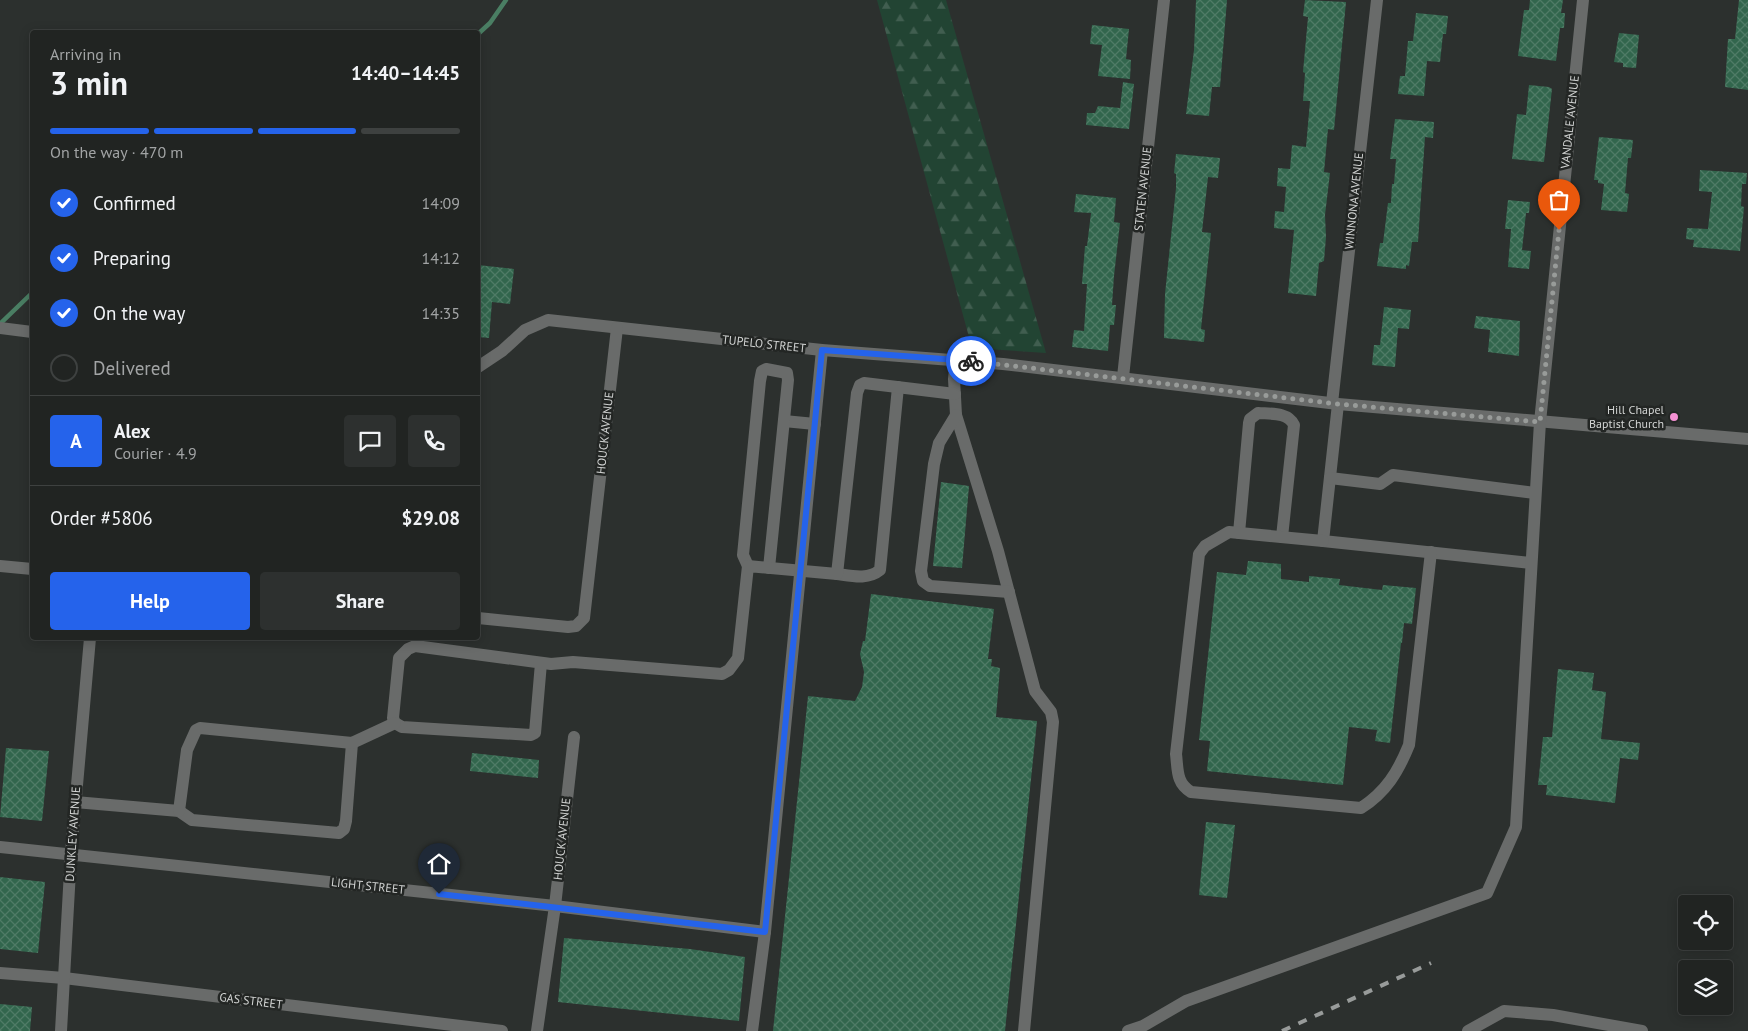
<!DOCTYPE html>
<html lang="en">
<head>
<meta charset="utf-8">
<style>
  body { margin:0; font-family:"PT Sans",sans-serif; background:#2d302f; color:#f1f3f6; height:100vh; display:flex; flex-direction:column; font-size:19px; white-space:nowrap }
  * { box-sizing:border-box; margin:0 }
  p { font-size:16px; color:#a2a4a5 }
  .icon { flex:none; width:28px; height:28px; fill:none; stroke:currentColor; stroke-width:2; stroke-linecap:round; stroke-linejoin:round }
  .map { position:relative; flex:1; overflow:hidden }
  .drawer { position:absolute; left:30px; top:30px; width:450px; height:610px; display:flex; flex-direction:column; background:#212422; border-radius:5px; box-shadow:0 2px 12px #0003,0 0 0 1px #3e4140 }
  .drawer>* { flex:none }
  .buttons { position:absolute; left:1678px; top:895px; display:grid; gap:10px }
  .buttons a { display:grid; place-items:center; width:55px; height:55px; border-radius:5px; background:#212422; box-shadow:0 2px 12px #0003,0 0 0 1px #3e4140; font-size:25px }
  .pin { position:absolute; display:grid; place-items:center; width:42px; height:42px; color:#fff; margin:-51px -21px; border-radius:50% 50% 50% 0; rotate:-45deg; box-shadow:0 0 5px #0007 }
  .pin .icon { rotate:45deg }
  .courier { position:absolute; display:grid; place-items:center; width:50px; height:50px; margin:-25px; border:4px solid #2563eb; border-radius:50%; background:#fff; color:#222; box-shadow:0 1px 6px #0007 }
  .overview em { font-style:normal; font-weight:700 }
  .overview div { display:flex; flex-direction:column-reverse }
  .overview { display:flex; align-items:center; justify-content:space-between; height:85px; padding:0 20px }
  h1 { font-size:32px; font-weight:700; line-height:38px }
  .bar { display:grid; grid-template-columns:repeat(4,1fr); gap:8px 5px; align-content:center; height:60px; padding:0 20px }
  .bar i { height:6px; border-radius:4px; background:#3e4140 }
  .bar .current { background:#2563eb }
  .bar p { grid-column:span 4 }
  .line { display:flex; align-items:center; gap:12px; padding:0 20px; border-top:1px solid #3e4140 }
  .line div { flex:1 }
  .round { display:grid; place-items:center; flex:none; width:52px; height:52px; border-radius:5px; background:#2d302f }
  ol { padding:0 20px; list-style:none }
  li { display:flex; align-items:center; gap:15px; height:55px }
  li p { margin-inline-start:auto }
  li .icon { padding:5px; border-radius:50%; background:#2563eb; color:#fff; stroke-width:4 }
  li:last-child { color:#a2a4a5 }
  li i { width:28px; height:28px; border:2px solid #3e4140; border-radius:50% }
  .cta { display:flex; gap:10px; margin-top:auto; padding:10px 20px }
  .cta a { flex:1; height:58px; border-radius:5px; background:#2563eb; color:#fff; font-size:20px; font-weight:700; line-height:58px; text-align:center }
  .cta a+a { background:#2d302f; color:#f1f3f6 }
  .map>svg:first-child { display:block }
  .forest { fill:url(#forest-firs) }
  .lines { fill:none; stroke-linecap:round; stroke-linejoin:round }
  .stream { stroke:#4a7e63; stroke-width:4.5 }
  .building { fill:url(#building-cross-hatch) }
  .minor { stroke:#696b6a; stroke-width:12 }
  .rail { stroke:#989b9a; stroke-width:4; stroke-dasharray:9 9; stroke-linecap:butt }
  .done { stroke:#989b99; stroke-width:5; stroke-dasharray:0 9 }
  .route { stroke:#2563eb; stroke-width:6 }
  .poi-dot { fill:#f491d3; stroke:#232624; stroke-width:2 }
  .labels { text-anchor:middle; stroke-width:5; stroke-linejoin:round; paint-order:stroke }
  .street-label { font-size:12px; fill:#d2d4d3; stroke:#232624 }
  .poi-label { font-size:12px; fill:#d2d4d3; stroke:#232624; text-anchor:end }
</style>
</head>
<body>
<div class="map">
<svg width="1748" height="1031" viewBox="0 0 1748 1031">
  <defs>
    <pattern id="forest-firs" width="22" height="20" patternUnits="userSpaceOnUse" patternTransform="scale(1.25)"><rect width="22" height="20" fill="#243"/><path d="M5 1l3.5 6h-7zM16 11l3.5 6h-7z" fill="#415e50"/></pattern>
    <pattern id="building-cross-hatch" width="8" height="8" patternUnits="userSpaceOnUse" patternTransform="scale(1.25)"><rect width="8" height="8" fill="#32664d"/><path d="M0 0l8 8M0 8l8-8" fill="none" stroke="#4f7b66"/></pattern>
  </defs>
  <rect width="100%" height="100%" fill="#2c302e"/>
  <polygon class="forest" points="877,0 946,0 1046,353 972,348"/>
  <g class="lines">
    <g class="stream">
      <polyline points="478,34 490,23 506,0"/>
      <polyline points="0,324 32,293"/>
    </g>
  </g>
  <g class="building">
    <polygon points="1196,0 1227,0 1220,87 1212,87 1209,116 1186,114 1194,50"/>
    <polygon points="1305,0 1346,2 1334,130 1328,129 1324,172 1330,173 1325,215 1326,237 1324,261 1319,263 1316,296 1288,293 1294,230 1274,228 1275,211 1284,212 1286,187 1277,186 1278,168 1290,169 1292,145 1306,147 1310,101 1303,101 1305,73 1303,72 1308,17 1303,16"/>
    <polygon points="1530,0 1563,0 1561,13 1565,13 1564,28 1560,28 1556,61 1518,56 1524,10 1529,10"/>
    <polygon points="1739,0 1748,0 1748,90 1725,87 1728,39 1735,39"/>
    <polygon points="1416,13 1448,16 1446,34 1443,34 1440,62 1427,61 1424,96 1398,94 1400,76 1405,76 1408,41 1413,41"/>
    <polygon points="1092,25 1129,29 1126,59 1131,60 1130,79 1098,76 1102,45 1090,44"/>
    <polygon points="1619,33 1639,35 1636,68 1623,67 1623,63 1614,62"/>
    <polygon points="1123,82 1134,84 1129,129 1086,125 1087,113 1095,113 1098,106 1120,108"/>
    <polygon points="1529,85 1549,87 1552,89 1544,162 1512,159 1517,114 1526,115"/>
    <polygon points="1395,119 1434,122 1433,138 1425,137 1418,242 1412,242 1409,266 1406,265 1406,269 1377,266 1380,243 1383,243 1388,203 1391,203 1392,184 1394,184 1396,159 1390,159"/>
    <polygon points="1599,137 1633,140 1631,158 1628,158 1625,193 1629,194 1627,212 1601,210 1604,184 1598,183 1598,180 1594,180"/>
    <polygon points="1176,154 1220,158 1218,178 1208,177 1202,232 1211,233 1201,329 1205,330 1204,342 1164,338 1165,294 1176,188 1176,174 1174,173"/>
    <polygon points="1700,170 1747,173 1746,184 1742,184 1741,206 1744,207 1740,251 1693,247 1694,240 1686,239 1687,228 1708,229 1712,192 1699,191"/>
    <polygon points="1076,194 1116,198 1114,222 1120,223 1114,276 1112,305 1116,305 1114,325 1110,325 1108,351 1072,347 1074,330 1084,331 1087,284 1082,284 1085,246 1087,246 1091,213 1074,212"/>
    <polygon points="1508,200 1530,202 1529,213 1526,213 1522,250 1531,251 1529,269 1508,267 1511,229 1505,229"/>
    <polygon points="478,265 514,269 510,304 492,302 489,338 478,337"/>
    <polygon points="1384,307 1411,310 1409,329 1398,328 1395,367 1372,365 1374,345 1380,345"/>
    <polygon points="1476,316 1520,321 1519,356 1488,352 1490,330 1474,328"/>
    <polygon points="941,482 969,486 962,568 933,566"/>
    <polygon points="1248,561 1281,564 1281,579 1309,582 1309,576 1340,579 1339,585 1382,590 1383,585 1416,588 1412,624 1404,623 1402,643 1401,643 1390,743 1375,741 1377,730 1349,727 1343,785 1207,771 1210,741 1199,740 1217,572 1246,575"/>
    <polygon points="871,594 994,609 988,659 992,659 991,666 1000,668 996,717 1037,721 1005,1031 773,1031 808,696 855,701 862,687 864,672 860,654 863,641 865,641"/>
    <polygon points="1558,669 1594,673 1592,690 1606,692 1601,739 1640,743 1638,760 1620,758 1615,803 1546,795 1547,785 1538,785 1543,737 1552,737"/>
    <polygon points="6,748 49,751 42,821 0,817"/>
    <polygon points="472,753 539,760 538,778 470,771"/>
    <polygon points="1206,822 1235,825 1227,898 1199,895"/>
    <polygon points="0,877 45,882 38,953 0,949"/>
    <polygon points="564,938 690,949 745,957 739,1021 558,1002"/>
    <polygon points="0,1004 32,1007 30,1031 0,1031"/>
  </g>
  <g class="lines">
    <g class="minor">
      <polyline points="0,328 32,332"/>
      <polyline points="956,360 954,379 956,415 998,551 1035,691 1051,712 1053,722 1024,1031"/>
      <polyline points="478,367 502,351 525,330 548,320 822,350 1003,364 1338,404 1748,439"/>
      <polyline points="1123,377 1164,0"/>
      <polyline points="1332,403 1377,0"/>
      <polyline points="1338,404 1323,541 1531,563"/>
      <polyline points="956,415 939,443 934,464 921,571 923,581 930,586 1009,592"/>
      <polyline points="784,421 815,424"/>
      <polyline points="1330,478 1380,484 1393,475 1535,493"/>
      <path d="M1239,533L1249,423L1250,419L1258,413C1270,414 1288,412 1294,425L1282,537"/>
      <path d="M1323,541L1229,532L1205,546L1199,554L1176,754C1178,770 1176,783 1191,792L1361,808C1386,792 1398,772 1409,745L1431,552"/>
      <polyline points="0,566 32,569"/>
      <polyline points="748,566 743,555 760,381 762,371 766,369 787,373 788,380 769,568"/>
      <path d="M837,574C852,576 868,580 880,570L898,387"/>
      <polyline points="478,618 568,627 576,626 584,618 617,328"/>
      <polyline points="541,663 535,733 531,735 402,727 395,723 393,718 399,658 408,649 415,646 551,664 573,662 722,674 729,670 738,658 748,566 837,574 857,393 860,385 864,383 955,394"/>
      <polyline points="75,802 179,811 192,820 339,833 344,829 346,821 352,743"/>
      <polyline points="179,811 187,750 196,730 200,728 352,743 395,723"/>
      <polyline points="0,847 555,906 765,932"/>
      <polyline points="0,973 64,978 502,1031"/>
      <polyline points="61,1031 71,853 90,638"/>
      <polyline points="537,1031 555,906 574,737"/>
      <polyline points="752,1031 765,932 822,350"/>
      <polyline points="1128,1031 1143,1026 1186,1001 1487,893 1516,827 1540,422 1583,0"/>
      <polyline points="1468,1031 1504,1011 1553,1015 1642,1031"/>
    </g>
    <polyline class="rail" points="1282,1031 1431,963"/>
  </g>
  <g class="lines">
    <polyline class="done" points="971,361 1338,404 1540,422 1559,230"/>
    <polyline class="route" points="439,894 765,932 822,350 971,361"/>
  </g>
  <circle class="poi-dot" cx="1674" cy="417" r="5"/>
  <g class="labels">
    <g class="street-label">
      <text transform="translate(1570 122) rotate(-84)" y="4">VANDALE AVENUE</text>
      <text transform="translate(1143 189) rotate(-84)" y="4">STATEN AVENUE</text>
      <text transform="translate(1354 201) rotate(-84)" y="4">WINNONA AVENUE</text>
      <text transform="translate(764 344) rotate(6)" y="4">TUPELO STREET</text>
      <text transform="translate(605 433) rotate(-84)" y="4">HOUCK AVENUE</text>
      <text transform="translate(73 834) rotate(-86)" y="4">DUNKLEY AVENUE</text>
      <text transform="translate(562 839) rotate(-84)" y="4">HOUCK AVENUE</text>
      <text transform="translate(368 886) rotate(6)" y="4">LIGHT STREET</text>
      <text transform="translate(251 1001) rotate(7)" y="4">GAS STREET</text>
    </g>
    <g class="poi-label">
      <text x="1664" y="414">Hill Chapel<tspan x="1664" dy="14">Baptist Church</tspan></text>
    </g>
  </g>
</svg>
<div class="buttons">
<a><svg class="icon" aria-label="locate" viewBox="0 0 24 24"><circle cx="12" cy="12" r="6"/><path d="M12 2v4M12 18v4M2 12h4M18 12h4"/></svg></a>
<a><svg class="icon" aria-label="layers" viewBox="0 0 24 24"><path d="M12 4l9 5-9 5-9-5zM3 14l9 5 9-5"/></svg></a>
</div>
<div class="pin" style="left:1559px;top:230px;background:#ea580c"><svg class="icon" aria-label="bag" viewBox="0 0 24 24"><path d="M5 8h14l-1 12H6zM9 8a3 3 0 0 1 6 0"/></svg></div>
<div class="pin" style="left:439px;top:894px;background:#1f2937"><svg class="icon" aria-label="home" viewBox="0 0 24 24"><path d="M3 11l9-7 9 7M6 9v11h12V9"/></svg></div>
<div class="courier" style="left:971px;top:361px"><svg class="icon" aria-label="bike" viewBox="0 0 24 24"><circle cx="6" cy="16" r="4"/><circle cx="18" cy="16" r="4"/><path d="M6 16l4-8h5l3 8M10 8l3 8H6M13 5h3"/></svg></div>
<section class="drawer">
<div class="overview"><div><h1>3 min</h1><p>Arriving in</p></div><em>14:40–14:45</em></div>
<div class="bar"><i class="current"></i><i class="current"></i><i class="current"></i><i></i><p>On the way · 470 m</p></div>
<ol>
<li><svg class="icon" aria-label="check" viewBox="0 0 24 24"><path d="M5 12l5 5 9-10"/></svg>Confirmed<p>14:09</p></li>
<li><svg class="icon" aria-label="check" viewBox="0 0 24 24"><path d="M5 12l5 5 9-10"/></svg>Preparing<p>14:12</p></li>
<li><svg class="icon" aria-label="check" viewBox="0 0 24 24"><path d="M5 12l5 5 9-10"/></svg>On the way<p>14:35</p></li>
<li><i></i>Delivered</li>
</ol>
<div class="line" style="height:90px"><b class="round" style="background:#2563eb;color:#fff">A</b><div><b>Alex</b><p>Courier · 4.9</p></div><a class="round"><svg class="icon" aria-label="chat" viewBox="0 0 24 24"><path d="M4 5h16v11H9l-5 4z"/></svg></a><a class="round"><svg class="icon" aria-label="phone" viewBox="0 0 24 24"><path d="M5 4h4l2 5-3 2q2 4 5 5l2-3 5 2v4C11 20 4 13 5 4z"/></svg></a></div>
<div class="line" style="height:65px"><div>Order #5806</div><b>$29.08</b></div>
<div class="cta"><a>Help</a><a>Share</a></div>
</section>
</div>
</body>
</html>
